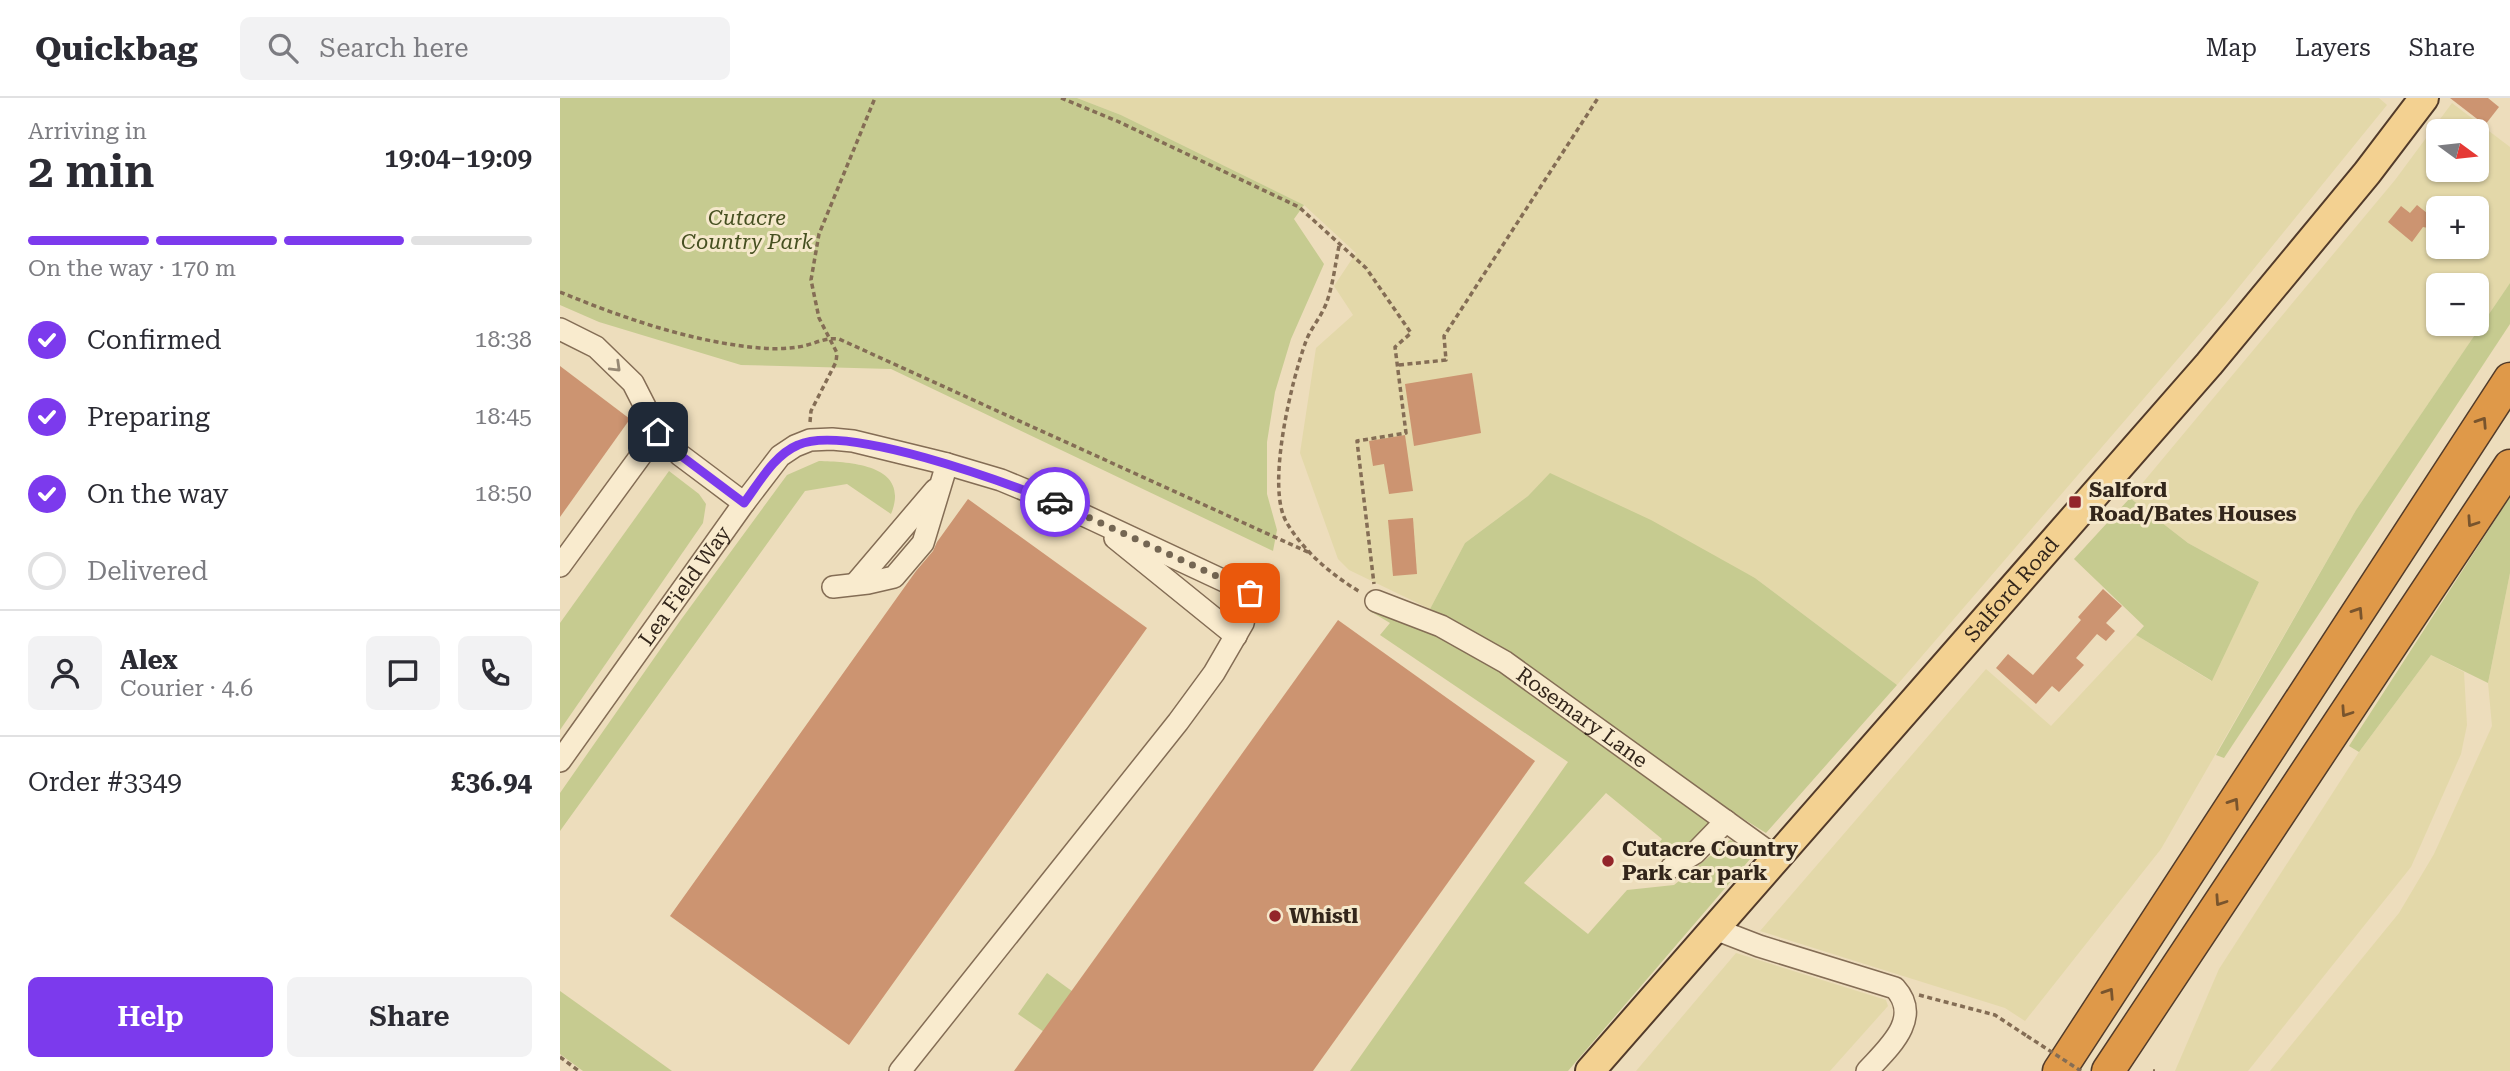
<!DOCTYPE html>
<html lang="en">
<head>
<meta charset="utf-8">
<style>
  body { margin:0; font-family:"Roboto Serif",serif; background:#f2f2f3; color:#2b2b33; height:100vh; display:flex; flex-direction:column; font-size:26px; white-space:nowrap }
  * { box-sizing:border-box; margin:0 }
  p { font-size:23px; color:#7c7c81 }
  .icon { flex:none; width:38px; height:38px; fill:none; stroke:currentColor; stroke-width:2; stroke-linecap:round; stroke-linejoin:round }
  .map { position:relative; flex:1; overflow:hidden }
  .panel { display:flex; flex-direction:column; background:#fff; width:560px }
  .panel>* { flex:none }
  .needle { width:46px; rotate:105deg }
  .buttons { position:absolute; left:1866px; top:21px; display:grid; gap:14px }
  .buttons a { display:grid; place-items:center; width:63px; height:63px; border-radius:10px; background:#fff; box-shadow:0 2px 5px #0004; font-size:35px }
  .pin { position:absolute; display:grid; place-items:center; width:60px; height:60px; color:#fff; margin:-30px; border-radius:14px; box-shadow:0 4px 10px #0006 }
  .courier { position:absolute; display:grid; place-items:center; width:70px; height:70px; margin:-35px; border:5px solid #7c3aed; border-radius:50%; background:#fff; color:#222; box-shadow:0 2px 9px #0007 }
  .head em { font-style:normal; font-weight:600 }
  .head div { display:flex; flex-direction:column-reverse }
  .head { display:flex; align-items:center; justify-content:space-between; height:119px; padding:0 28px }
  h1 { font-size:46px; font-weight:600; line-height:52px }
  .bar { display:grid; grid-template-columns:repeat(4,1fr); gap:10px 7px; align-content:center; height:84px; padding:0 28px }
  .bar i { height:9px; border-radius:5px; background:#e1e1e2 }
  .bar .selected { background:#7c3aed }
  .bar p { grid-column:span 4 }
  .line { display:flex; align-items:center; gap:18px; padding:0 28px; border-top:2px solid #e1e1e2 }
  .line div { flex:1 }
  .round { display:grid; place-items:center; flex:none; width:74px; height:74px; border-radius:10px; background:#f2f2f3 }
  ol { padding:0 28px; list-style:none }
  li { display:flex; align-items:center; gap:21px; height:77px }
  li p { margin-inline-start:auto }
  li .icon { padding:7px; border-radius:50%; background:#7c3aed; color:#fff; stroke-width:4 }
  li:last-child { color:#7c7c81 }
  li i { width:38px; height:38px; border:4px solid #e1e1e2; border-radius:50% }
  .primary-button { display:flex; gap:14px; margin-top:auto; padding:14px 28px }
  .primary-button a { flex:1; height:80px; border-radius:10px; background:#7c3aed; color:#fff; font-size:28px; font-weight:600; line-height:80px; text-align:center }
  .primary-button a+a { background:#f2f2f3; color:#2b2b33 }
  header { display:flex; align-items:center; gap:42px; box-sizing:border-box; height:98px; padding:0 35px; background:#fff; border-bottom:2px solid #e1e1e2 }
  header strong { font-size:33px }
  nav { display:flex; gap:38px; margin-inline-start:auto; font-size:24px }
  .search { width:490px; height:63px; background:#f2f2f3; display:flex; align-items:center; gap:18px; box-sizing:border-box; padding:0 24px; border-radius:10px; color:#7c7c81; font-size:26px }
  main { display:flex; flex:1; min-height:0 }
  .map>svg:first-child { display:block }
  .farmland { fill:#e3d8a9; fill-rule:evenodd }
  .green { fill:#c6cb90 }
  .building { fill:#cc9471 }
  .lines { fill:none; stroke-linecap:round; stroke-linejoin:round }
  .minor-casing { stroke:#846d55; stroke-width:24 }
  .major-casing { stroke:#523b2a; stroke-width:32 }
  .highway-casing { stroke:#523b2a; stroke-width:35 }
  .path { stroke:#846d55; stroke-width:3.5; stroke-dasharray:5 3.5; stroke-linecap:butt }
  .minor { stroke:#f9ebce; stroke-width:21 }
  .major { stroke:#f3d191; stroke-width:28 }
  .highway { stroke:#df9949; stroke-width:32 }
  .path-bridge { stroke:#846d55; stroke-width:3.5; stroke-dasharray:5 3.5; stroke-linecap:butt }
  .oneway { stroke:#968874 }
  .oneway2 { stroke:#78542d }
  .done { stroke:#746653; stroke-width:7; stroke-dasharray:0 12.6 }
  .route { stroke:#7c3aed; stroke-width:9 }
  .poi-dot { fill:#93252a; stroke:#f5e8cb; stroke-width:2.5 }
  .labels { text-anchor:middle; stroke-width:6; stroke-linejoin:round; paint-order:stroke }
  .park-label { font-size:21px; font-style:italic; fill:#465021; stroke:#f5e8cb }
  .poi-label { font-size:21px; font-weight:bold; fill:#33261b; stroke:#f5e8cb; text-anchor:start }
  .street-label { font-size:21px; fill:#33261b; stroke:#f5e8cb }
</style>
</head>
<body>
<header>
<strong>Quickbag</strong>
<div class="search"><svg class="icon" aria-label="search" viewBox="0 0 24 24"><circle cx="10" cy="10" r="6"/><path d="M15 15l6 6"/></svg>Search here</div>
<nav><a>Map</a><a>Layers</a><a>Share</a></nav>
</header>
<main>
<section class="panel">
<div class="head"><div><h1>2 min</h1><p>Arriving in</p></div><em>19:04–19:09</em></div>
<div class="bar"><i class="selected"></i><i class="selected"></i><i class="selected"></i><i></i><p>On the way · 170 m</p></div>
<ol>
<li><svg class="icon" aria-label="check" viewBox="0 0 24 24"><path d="M5 12l5 5 9-10"/></svg>Confirmed<p>18:38</p></li>
<li><svg class="icon" aria-label="check" viewBox="0 0 24 24"><path d="M5 12l5 5 9-10"/></svg>Preparing<p>18:45</p></li>
<li><svg class="icon" aria-label="check" viewBox="0 0 24 24"><path d="M5 12l5 5 9-10"/></svg>On the way<p>18:50</p></li>
<li><i></i>Delivered</li>
</ol>
<div class="line" style="height:126px"><a class="round"><svg class="icon" aria-label="person" viewBox="0 0 24 24"><circle cx="12" cy="8" r="4"/><path d="M4 21q1-7 8-7t8 7"/></svg></a><div><b>Alex</b><p>Courier · 4.6</p></div><a class="round"><svg class="icon" aria-label="chat" viewBox="0 0 24 24"><path d="M4 5h16v11H9l-5 4z"/></svg></a><a class="round"><svg class="icon" aria-label="phone" viewBox="0 0 24 24"><path d="M5 4h4l2 5-3 2q2 4 5 5l2-3 5 2v4C11 20 4 13 5 4z"/></svg></a></div>
<div class="line" style="height:91px"><div>Order #3349</div><b>£36.94</b></div>
<div class="primary-button"><a>Help</a><a>Share</a></div>
</section>
<div class="map">
<svg width="1950" height="973" viewBox="0 0 1950 973">
  <rect width="100%" height="100%" fill="#edddbc"/>
  <g class="farmland">
    <polygon points="517,0 1819,0 1827,7 1666,205 1337,587 1195,480 990,376 968,398 905,445 870,511 789,472 778,461 740,355 756,250 793,217 774,188 796,155 744,107 561,17"/>
    <path d="M1892,5L1950,49V185L1796,412L1601,751L1465,923L1445,910L1200,833L1426,571L1491,628L1576,537L1651,583L1699,484L1628,445L1570,400L1835,82ZM1878,33H1916V72H1878ZM1878,110H1916V149H1878ZM1878,187H1916V226H1878Z"/>
    <polygon points="1950,475 1950,973 1710,973 1839,815 1874,756 1932,628 1928,585"/>
    <polygon points="1871,557 1904,574 1907,627 1901,656 1851,769 1688,973 1615,973 1659,871 1799,654"/>
    <polygon points="1176,855 1326,902 1328,908 1270,973 1076,973"/>
  </g>
  <g class="green">
    <polygon points="0,0 517,0 561,17 744,107 734,121 764,166 731,241 715,294 707,344 707,396 717,432 713,453 331,271 181,267 39,224 0,207"/>
    <polygon points="1950,185 1950,226 1664,660 1656,657 1796,412"/>
    <path d="M259,363C292,364 351,367 331,416L287,386L245,393L0,733V695L120,523L227,377Z"/>
    <polygon points="109,373 139,396 146,406 143,425 0,632 0,525"/>
    <polygon points="990,375 1091,422 1195,480 1337,587 1206,735 1147,698 923,540 892,521 870,511 905,445 968,398"/>
    <polygon points="1950,399 1950,475 1928,585 1871,557 1799,654 1789,648"/>
    <polygon points="1570,400 1628,445 1699,484 1652,583 1576,537 1584,528 1514,461"/>
    <polygon points="810,513 877,533 1043,640 1152,717 1153,731 1111,759 1103,759 1093,752 1102,741 1046,695 964,785 1028,836 1067,792 1114,787 1170,742 1183,747 1191,760 1008,973 790,973 1008,664 820,537 830,525"/>
    <polygon points="487,875 516,896 487,936 458,916"/>
    <polygon points="0,893 112,973 23,973 0,956"/>
  </g>
  <g class="building">
    <polygon points="1890,0 1928,0 1939,9 1925,27"/>
    <polygon points="1857,107 1872,119 1873,131 1863,129 1852,144 1828,124 1841,108 1850,115"/>
    <polygon points="0,268 70,321 0,419"/>
    <polygon points="912,275 921,335 854,348 845,286"/>
    <polygon points="845,337 853,393 829,396 824,366 813,368 809,343"/>
    <polygon points="408,401 587,530 289,947 110,818 356,473 373,453 377,444"/>
    <polygon points="853,420 857,476 833,478 828,422"/>
    <polygon points="1543,491 1562,508 1546,525 1555,533 1546,543 1537,536 1516,560 1524,567 1499,594 1492,588 1476,606 1436,570 1448,556 1473,577 1521,522 1518,519"/>
    <polygon points="778,522 975,663 753,973 454,973"/>
  </g>
  <g class="lines">
    <defs>
      <g id="minor">
        <polyline points="0,231 36,249 73,285 98,334"/>
        <polyline points="555,440 676,538"/>
        <polyline points="0,468 98,334 120,357 184,405"/>
        <polyline points="295,486 375,392"/>
        <polyline points="273,489 308,485 334,479 363,445 387,366"/>
        <path id="s1" d="M816,503L881,528L945,564L1217,760"/>
        <path id="s2" d="M0,663L184,405L220,358L235,348L250,342L272,341L293,343L387,366L441,382L506,409L690,495L683,525L654,575L618,624L340,973"/>
        <polyline points="1112,769 1135,755 1166,723"/>
        <path d="M1155,831L1199,848L1335,890C1363,921 1327,951 1307,973"/>
      </g>
      <g id="major">
        <path id="s3" d="M1030,973L1649,266L1807,75L1864,0"/>
      </g>
      <g id="highway">
        <polyline points="1499,973 1950,281"/>
        <polyline points="1548,973 1950,368"/>
      </g>
    </defs>
    <use href="#minor" class="minor-casing"/>
    <use href="#major" class="major-casing"/>
    <use href="#highway" class="highway-casing"/>
    <g class="path">
      <polyline points="501,0 557,23 739,109 806,170 851,235 835,249 846,335 797,343 814,486"/>
      <path d="M779,148C775,167 773,188 766,206C761,219 751,230 746,243C732,281 705,390 727,425C744,454 772,477 800,494"/>
      <path d="M0,194C63,220 132,244 200,250C212,251 226,251 238,249C253,247 264,239 279,241L750,455"/>
      <polyline points="839,267 886,262 884,238 1038,0"/>
      <polyline points="250,324 251,313 276,264 277,255 259,220 251,182 259,136 315,0"/>
      <polyline points="1359,897 1435,917 1467,938"/>
      <polyline points="0,959 19,973"/>
      <polyline points="1593,973 1595,973"/>
    </g>
    <use href="#minor" class="minor"/>
    <use href="#major" class="major"/>
    <use href="#highway" class="highway"/>
    <polyline class="path-bridge" points="1467,938 1521,973"/>
  </g>
  <defs><path id="oneway-chevron" d="M-2-3.5L2.5 0L-2 3.5" fill="none" stroke-width="1.6" stroke-linecap="round" stroke-linejoin="round" transform="scale(1.75)"/></defs>
  <use class="oneway" href="#oneway-chevron" transform="translate(56 269) rotate(44)"/>
  <g class="oneway2">
    <use href="#oneway-chevron" transform="translate(1922 324) rotate(-57)"/>
    <use href="#oneway-chevron" transform="translate(1912 424) rotate(124)"/>
    <use href="#oneway-chevron" transform="translate(1798 514) rotate(-57)"/>
    <use href="#oneway-chevron" transform="translate(1786 614) rotate(124)"/>
    <use href="#oneway-chevron" transform="translate(1674 705) rotate(-57)"/>
    <use href="#oneway-chevron" transform="translate(1660 803) rotate(124)"/>
    <use href="#oneway-chevron" transform="translate(1549 895) rotate(-57)"/>
  </g>
  <g class="lines">
    <polyline class="done" points="495,404 663,481 690,495"/>
    <path class="route" d="M98,334L120,357L184,405C199,385 214,357 238,347C286,325 444,384 495,404"/>
  </g>
  <g class="poi-dot">
    <rect x="1508" y="397" width="14" height="14" rx="3.5"/>
    <circle cx="1048" cy="763" r="7"/>
    <circle cx="715" cy="818" r="7"/>
  </g>
  <g class="labels">
    <g class="park-label">
      <text x="187" y="127">Cutacre<tspan x="187" dy="24">Country Park</tspan></text>
    </g>
    <g class="poi-label">
      <text x="1529" y="399">Salford<tspan x="1529" dy="24">Road/Bates Houses</tspan></text>
      <text x="1062" y="758">Cutacre Country<tspan x="1062" dy="24">Park car park</tspan></text>
      <text x="729" y="825">Whistl</text>
    </g>
    <g class="street-label">
      <text dy="7" stroke="none"><textPath href="#s2" startOffset="215">Lea Field Way</textPath></text>
      <text dy="7" stroke="none"><textPath href="#s3" startOffset="640">Salford Road</textPath></text>
      <text dy="7" stroke="none"><textPath href="#s1" startOffset="238">Rosemary Lane</textPath></text>
    </g>
  </g>
</svg>
<div class="buttons">
<a><svg class="needle" viewBox="-14 -14 28 28"><path d="M0-13l5 13h-10z" fill="#e53935"/><path d="M0 13l5-13h-10z" fill="#7c7c81"/></svg></a>
<a>+</a>
<a>−</a>
</div>
<div class="pin" style="left:690px;top:495px;background:#ea580c"><svg class="icon" aria-label="bag" viewBox="0 0 24 24"><path d="M5 8h14l-1 12H6zM9 8a3 3 0 0 1 6 0"/></svg></div>
<div class="pin" style="left:98px;top:334px;background:#1f2937"><svg class="icon" aria-label="home" viewBox="0 0 24 24"><path d="M3 11l9-7 9 7M6 9v11h12V9"/></svg></div>
<div class="courier" style="left:495px;top:404px"><svg class="icon" aria-label="car" viewBox="0 0 24 24"><path d="M5 17H2v-5l4-1 3-4h7l3 4 3 1v5h-3M9 17h6M6 11h13"/><circle cx="7" cy="17" r="2"/><circle cx="17" cy="17" r="2"/></svg></div>
</div>
</main>
</body>
</html>
